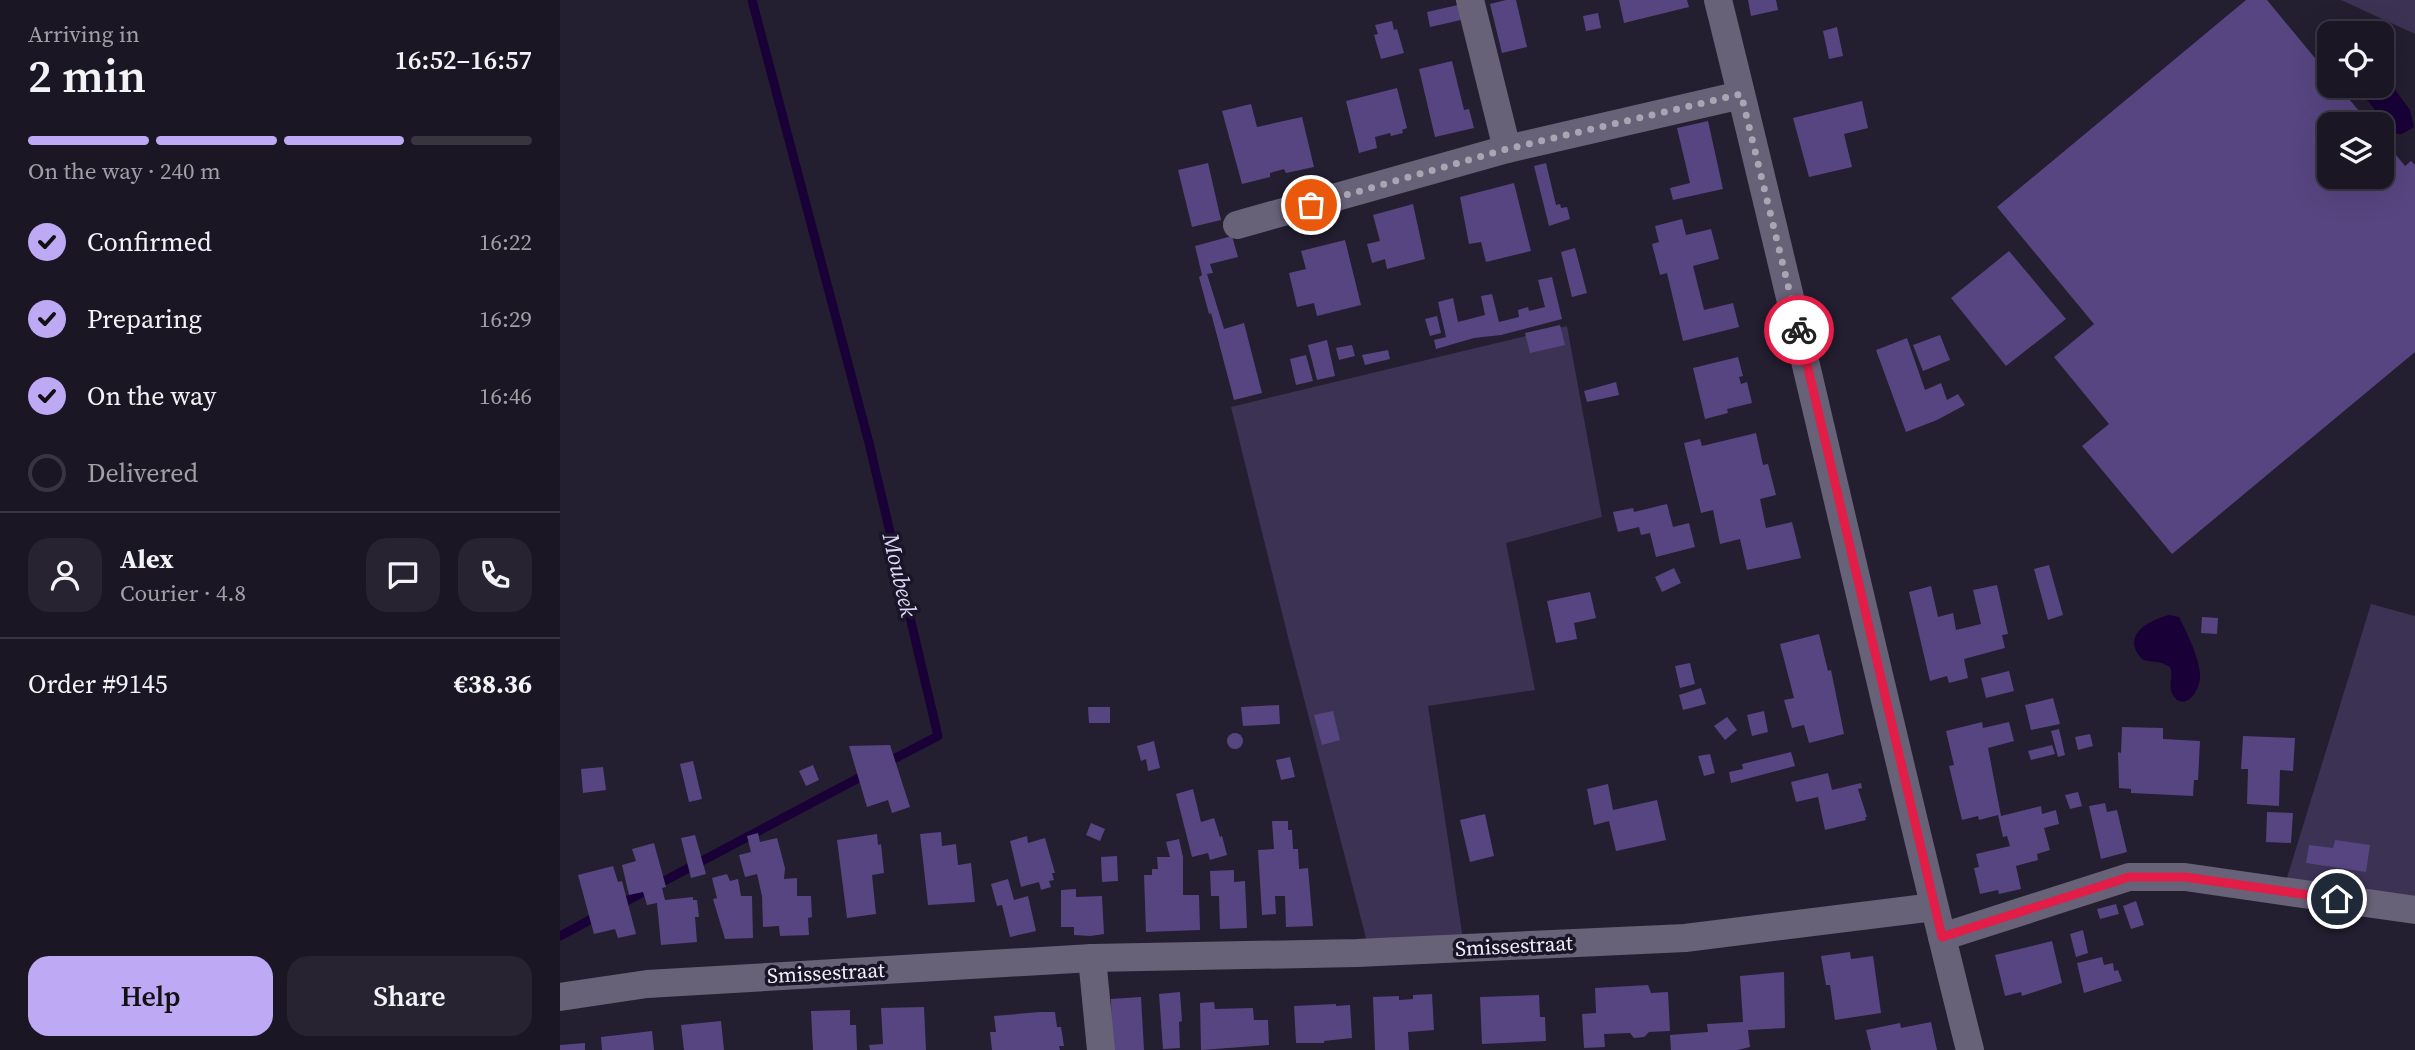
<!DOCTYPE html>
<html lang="en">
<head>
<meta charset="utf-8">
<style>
  body { margin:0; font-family:"Source Serif 4",serif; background:#272331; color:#f1f3f6; height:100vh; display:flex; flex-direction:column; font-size:26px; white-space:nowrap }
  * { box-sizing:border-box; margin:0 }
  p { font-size:23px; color:#9f9fa6 }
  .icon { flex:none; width:38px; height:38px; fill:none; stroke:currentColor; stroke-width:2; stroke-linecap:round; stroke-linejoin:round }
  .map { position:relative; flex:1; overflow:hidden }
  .sheet { display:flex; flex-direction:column; background:#1a1624; width:560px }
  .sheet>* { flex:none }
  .fabs { position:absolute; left:1757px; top:21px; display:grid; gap:14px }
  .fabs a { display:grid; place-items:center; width:77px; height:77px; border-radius:14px; background:#1a1624; box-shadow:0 7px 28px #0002,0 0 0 2px #383541; font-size:35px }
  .pin { position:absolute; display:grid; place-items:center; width:60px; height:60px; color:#fff; margin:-30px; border:4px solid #fff; border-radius:50%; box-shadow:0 2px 7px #0007 }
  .courier { position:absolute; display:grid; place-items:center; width:70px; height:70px; margin:-35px; border:5px solid #e11d48; border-radius:50%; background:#fff; color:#222; box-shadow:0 2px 9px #0007 }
  .summary em { font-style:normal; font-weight:600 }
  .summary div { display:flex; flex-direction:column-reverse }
  .summary { display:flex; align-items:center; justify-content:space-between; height:119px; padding:0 28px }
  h1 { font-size:46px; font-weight:600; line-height:52px }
  .bar { display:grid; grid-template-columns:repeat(4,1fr); gap:10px 7px; align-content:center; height:84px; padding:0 28px }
  .bar i { height:9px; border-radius:5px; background:#383541 }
  .bar .active { background:#bea9f5 }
  .bar p { grid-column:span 4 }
  .line { display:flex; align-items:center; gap:18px; padding:0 28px; border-top:2px solid #383541 }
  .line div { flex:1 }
  .round { display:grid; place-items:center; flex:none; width:74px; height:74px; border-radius:21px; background:#272331 }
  ol { padding:0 28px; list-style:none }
  li { display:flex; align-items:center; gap:21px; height:77px }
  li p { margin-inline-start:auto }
  li .icon { padding:7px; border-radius:50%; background:#bea9f5; color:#111; stroke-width:4 }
  li:last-child { color:#9f9fa6 }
  li i { width:38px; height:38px; border:4px solid #383541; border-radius:50% }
  .cta { display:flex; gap:14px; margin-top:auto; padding:14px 28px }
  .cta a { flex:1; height:80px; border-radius:21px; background:#bea9f5; color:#111; font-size:28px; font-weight:600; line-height:80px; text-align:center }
  .cta a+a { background:#272331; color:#f1f3f6 }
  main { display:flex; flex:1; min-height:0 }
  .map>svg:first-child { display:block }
  .green { fill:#3c3254 }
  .water { fill:#190137 }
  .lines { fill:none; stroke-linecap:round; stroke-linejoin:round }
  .stream { stroke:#190137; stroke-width:9 }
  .building { fill:#574581 }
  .minor { stroke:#676277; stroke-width:28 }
  .done { stroke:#a9a6b4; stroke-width:7; stroke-dasharray:0 12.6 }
  .route { stroke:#e11d48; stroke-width:9 }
  .labels { text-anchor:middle; stroke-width:7; stroke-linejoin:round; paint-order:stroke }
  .street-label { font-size:21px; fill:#f1effb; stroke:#1a1526 }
  .water-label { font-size:23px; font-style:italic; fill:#e1d8fd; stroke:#1a1526 }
</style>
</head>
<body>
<main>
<section class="sheet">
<div class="summary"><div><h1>2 min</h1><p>Arriving in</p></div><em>16:52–16:57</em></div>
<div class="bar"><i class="active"></i><i class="active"></i><i class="active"></i><i></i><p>On the way · 240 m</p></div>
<ol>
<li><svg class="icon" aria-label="check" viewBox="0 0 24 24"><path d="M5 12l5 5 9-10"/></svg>Confirmed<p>16:22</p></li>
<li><svg class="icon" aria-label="check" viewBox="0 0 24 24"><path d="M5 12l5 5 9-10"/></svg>Preparing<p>16:29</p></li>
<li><svg class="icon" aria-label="check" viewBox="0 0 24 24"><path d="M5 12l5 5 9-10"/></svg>On the way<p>16:46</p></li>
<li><i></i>Delivered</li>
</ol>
<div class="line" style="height:126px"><a class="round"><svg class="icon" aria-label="person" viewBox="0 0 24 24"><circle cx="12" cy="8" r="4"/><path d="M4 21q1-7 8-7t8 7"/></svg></a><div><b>Alex</b><p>Courier · 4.8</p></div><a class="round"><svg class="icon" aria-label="chat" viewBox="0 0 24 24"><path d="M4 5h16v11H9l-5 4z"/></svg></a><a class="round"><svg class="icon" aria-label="phone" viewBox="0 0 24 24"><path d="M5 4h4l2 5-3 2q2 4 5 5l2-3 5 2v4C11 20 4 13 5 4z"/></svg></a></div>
<div class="line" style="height:91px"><div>Order #9145</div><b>€38.36</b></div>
<div class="cta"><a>Help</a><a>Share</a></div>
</section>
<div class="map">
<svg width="1855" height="1050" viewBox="0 0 1855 1050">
  <rect width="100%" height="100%" fill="#231e30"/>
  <g class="green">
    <polygon points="1781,0 1855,0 1855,34"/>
    <polygon points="1007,326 1042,517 946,543 975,690 868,706 903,939 807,942 728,637 671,407"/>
    <polygon points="1811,604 1855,616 1855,900 1727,878"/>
  </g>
  <g class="water">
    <path d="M1822,72L1850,110L1854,127L1842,134C1817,134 1824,122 1812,106C1806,98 1798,93 1790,86H1822Z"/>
    <path d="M1609,615L1619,617C1628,635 1638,655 1640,674C1641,695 1621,713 1612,693C1608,685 1614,676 1610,667L1602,663L1583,660C1560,636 1587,621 1609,615Z"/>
  </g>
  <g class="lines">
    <g class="stream">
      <polyline points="192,0 309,443 378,736 326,763"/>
      <polyline points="57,906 308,773"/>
      <polyline points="0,936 39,915"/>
    </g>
  </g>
  <g class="building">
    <polygon points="946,0 956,0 967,47 942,53 930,4"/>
    <polygon points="1059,0 1127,0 1129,7 1064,23"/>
    <polygon points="1188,0 1216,0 1218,10 1191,16"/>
    <polygon points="1686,0 1707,0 1769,75 1769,86 1778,86 1810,124 1769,124 1769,177 1822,177 1822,138 1845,166 1851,161 1855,165 1855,352 1612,554 1522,446 1549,424 1494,357 1534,324 1437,207"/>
    <polygon points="898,5 901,20 870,27 867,12"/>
    <polygon points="1038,13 1041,28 1026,31 1023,16"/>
    <polygon points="832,21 834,30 837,29 844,53 821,59 814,35 818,34 815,25"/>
    <polygon points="1277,27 1283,56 1269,59 1263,31"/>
    <polygon points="892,61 904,110 909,109 914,128 875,137 859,69"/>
    <polygon points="837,88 847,128 842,130 843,133 831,136 830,133 815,137 817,148 799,153 786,101"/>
    <polygon points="1302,101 1308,128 1284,134 1292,167 1249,177 1233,118"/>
    <polygon points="691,104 697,127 742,117 754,167 726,173 724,169 710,173 710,177 682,184 662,111"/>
    <polygon points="1148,121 1163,189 1113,200 1110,188 1130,183 1117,128"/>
    <polygon points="648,163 661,220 632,227 618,170"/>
    <polygon points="986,163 996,205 1000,204 1001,208 1007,207 1010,219 989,226 974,166"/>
    <polygon points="954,183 971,251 926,262 921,242 909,244 900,197"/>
    <polygon points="853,204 865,259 827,269 825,259 812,263 807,244 820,241 813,215"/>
    <polygon points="1122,219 1126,235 1151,229 1159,259 1133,266 1144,310 1173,303 1179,327 1123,341 1107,273 1100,275 1092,244 1099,242 1095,226"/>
    <polygon points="672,236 678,257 650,264 653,273 647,274 664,329 684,323 702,393 674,400 651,313 649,314 639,277 642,275 635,246"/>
    <polygon points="785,240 801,305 757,316 754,303 737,307 729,273 746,269 741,251"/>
    <polygon points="1015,248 1027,293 1012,297 1001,252"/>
    <polygon points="1449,251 1506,319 1446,366 1391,298"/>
    <polygon points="992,277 1002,319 941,335 914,338 876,349 874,340 886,337 878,302 893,298 898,322 925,315 921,296 932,294 939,322 959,317 958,310 968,307 969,311 985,307 978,280"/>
    <polygon points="877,316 881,333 870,336 865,319"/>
    <polygon points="1000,325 1005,345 970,353 965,333"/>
    <polygon points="1380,335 1390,360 1363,371 1353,345"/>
    <polygon points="1347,338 1365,390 1381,383 1387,400 1398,394 1405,405 1377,420 1346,432 1316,350"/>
    <polygon points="767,340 775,376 757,380 748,345"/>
    <polygon points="792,345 795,356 779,360 776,348"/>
    <polygon points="828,350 830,359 805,365 802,355"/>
    <polygon points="746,355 753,381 736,385 730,359"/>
    <polygon points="1178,357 1183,376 1179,377 1181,384 1187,382 1192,403 1167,409 1168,413 1145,419 1133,368"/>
    <polygon points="1056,382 1059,395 1027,402 1024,391"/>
    <polygon points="1196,433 1203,465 1208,464 1216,495 1200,499 1206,528 1232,522 1241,558 1187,570 1180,539 1160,544 1153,510 1141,513 1124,443 1140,439 1142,446"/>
    <polygon points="1107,504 1113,527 1129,523 1135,547 1096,557 1090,533 1081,535 1079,527 1058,532 1053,512 1073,508 1074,512"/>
    <polygon points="1489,565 1503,615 1488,620 1474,569"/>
    <polygon points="1114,568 1121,583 1102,592 1095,577"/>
    <polygon points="1437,585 1448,634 1442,635 1445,648 1404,659 1408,678 1389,683 1387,676 1370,681 1349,592 1371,586 1378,617 1393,613 1396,630 1421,624 1413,590"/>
    <polygon points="1030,592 1036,618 1014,623 1017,639 996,643 987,601"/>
    <polygon points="1642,617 1658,618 1657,634 1641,633"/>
    <polygon points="1259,634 1268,671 1271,670 1284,734 1249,743 1244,725 1232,728 1224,700 1234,698 1220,644"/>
    <polygon points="1130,663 1135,684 1120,688 1115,666"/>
    <polygon points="1449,671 1454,691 1426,698 1421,678"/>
    <polygon points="1141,688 1146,704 1123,710 1119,695"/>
    <polygon points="1493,698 1500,724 1471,730 1465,705"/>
    <polygon points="719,705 720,724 683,726 681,707"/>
    <polygon points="528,707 550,707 550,723 529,723"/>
    <polygon points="773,711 780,740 762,745 754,715"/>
    <polygon points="1204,711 1208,732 1192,736 1187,715"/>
    <polygon points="1167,717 1177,730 1165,740 1154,726"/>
    <polygon points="1422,722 1423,728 1449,722 1454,741 1428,748 1441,816 1481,806 1482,814 1496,810 1499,824 1484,828 1490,850 1477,854 1478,860 1456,866 1461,889 1439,894 1438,890 1420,894 1414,868 1419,867 1416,854 1450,846 1447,836 1443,837 1438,815 1419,820 1418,816 1402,820 1389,766 1394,765 1386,731"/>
    <polygon points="1562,727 1603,728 1603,739 1640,741 1638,780 1634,780 1633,796 1571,793 1571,789 1559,788 1558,752 1561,753"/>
    <polygon points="1499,729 1505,755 1498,757 1491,731"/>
    <circle cx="675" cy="741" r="8"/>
    <polygon points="1530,734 1533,746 1518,750 1515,737"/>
    <polygon points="1683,736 1735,738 1733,771 1720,770 1719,806 1687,804 1688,769 1681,769"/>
    <polygon points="594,741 600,768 588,771 586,759 581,761 577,746"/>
    <polygon points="330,745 350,807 332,813 328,800 307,807 289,746"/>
    <polygon points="1492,745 1495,754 1471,760 1468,751"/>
    <polygon points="1231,752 1235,766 1171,783 1169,772 1183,769 1182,764"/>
    <polygon points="1150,754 1155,773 1144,776 1138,756"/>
    <polygon points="730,757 735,777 721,780 716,760"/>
    <polygon points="133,761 142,799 129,802 120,764"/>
    <polygon points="253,765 259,780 246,786 239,771"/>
    <polygon points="43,767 46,790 23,793 21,769"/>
    <polygon points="1268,773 1272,790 1301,783 1302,788 1298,789 1307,817 1305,817 1306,820 1265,830 1258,797 1236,802 1231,782"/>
    <polygon points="1048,784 1053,810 1097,800 1106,840 1056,851 1049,821 1034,825 1027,789"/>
    <polygon points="633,789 641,822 654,818 660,837 662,836 667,855 650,860 648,853 632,857 616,794"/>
    <polygon points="1518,792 1522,806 1510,809 1505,795"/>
    <polygon points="1545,803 1547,812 1557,810 1567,852 1541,859 1529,806"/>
    <polygon points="1707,812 1733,813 1731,843 1706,842"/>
    <polygon points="925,814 934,856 910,862 900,820"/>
    <polygon points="712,821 728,821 728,830 732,830 733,849 738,849 739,869 748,868 753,926 726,927 725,896 715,896 716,914 702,915 698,850 714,849"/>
    <polygon points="531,823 545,829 540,841 526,835"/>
    <polygon points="381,832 382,846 396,844 398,865 411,863 415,902 368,905 360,834"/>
    <polygon points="198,833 200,842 217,838 225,868 224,879 237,878 237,896 251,896 252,917 248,918 249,935 220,936 219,926 203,927 202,896 197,874 185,877 179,855 191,852 187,836"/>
    <polygon points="317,834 318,845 321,844 324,873 312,875 316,914 287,918 277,840"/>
    <polygon points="135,835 146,874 131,878 121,838"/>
    <polygon points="467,836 468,843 485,838 495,873 492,873 494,880 489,881 491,887 481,890 479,882 461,887 450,841"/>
    <polygon points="619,839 623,857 623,895 639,895 640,930 586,932 584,875 592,875 592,869 598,869 597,857 610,857 606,842"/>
    <polygon points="1775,840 1810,845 1806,872 1746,863 1749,845 1773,848"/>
    <polygon points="94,843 106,887 102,888 105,900 133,897 133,900 137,900 139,917 135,917 137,942 101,945 97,903 87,905 83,892 69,895 62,865 76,861 72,849"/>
    <polygon points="557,856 558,881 542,882 541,857"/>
    <polygon points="53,866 58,882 62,881 76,934 58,938 55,929 34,934 18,875"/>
    <polygon points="674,870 674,882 685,881 687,928 660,929 659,896 651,896 650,871"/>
    <polygon points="167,874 170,881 178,879 181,896 192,896 193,938 165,939 153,899 157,898 152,878"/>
    <polygon points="448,879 454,900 468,896 476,931 450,937 442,905 437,906 431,884"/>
    <polygon points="516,889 516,897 542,896 544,934 530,936 514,935 514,927 501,927 501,890"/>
    <polygon points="1576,901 1584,925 1571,929 1563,906"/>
    <polygon points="1556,904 1559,914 1540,919 1537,909"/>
    <polygon points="1523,930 1528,953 1516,957 1510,934"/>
    <polygon points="1492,941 1502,983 1462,996 1461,992 1445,996 1435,955"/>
    <polygon points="1290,952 1291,959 1313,956 1321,1013 1275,1020 1270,985 1266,985 1261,956"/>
    <polygon points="1542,957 1544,965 1553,963 1554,971 1558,970 1562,981 1524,993 1517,963"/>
    <polygon points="1224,972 1225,1028 1188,1030 1190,1047 1178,1050 1111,1050 1110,1035 1148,1032 1147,1024 1183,1022 1180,976"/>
    <polygon points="1088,985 1091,993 1108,992 1110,1031 1089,1032 1084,1037 1074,1038 1070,1033 1044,1034 1045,1047 1024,1048 1022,1014 1036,1013 1035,988"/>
    <polygon points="620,992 622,1021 619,1022 620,1048 603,1049 599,994"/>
    <polygon points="872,994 874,1030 848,1032 849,1050 815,1050 813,997 839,996 839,1000 853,999 853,995"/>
    <polygon points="979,995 980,1017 985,1017 986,1041 922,1044 920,997"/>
    <polygon points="581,997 584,1050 552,1050 551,999"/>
    <polygon points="654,1002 655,1009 693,1008 694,1020 708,1020 709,1045 641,1050 640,1003"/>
    <polygon points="776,1004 776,1006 790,1005 792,1038 764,1041 764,1043 736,1043 734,1006"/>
    <polygon points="364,1007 366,1050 310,1050 309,1045 323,1044 321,1008"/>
    <polygon points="290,1010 290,1025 296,1025 297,1050 253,1050 251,1011"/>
    <polygon points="480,1012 495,1012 497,1027 501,1027 504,1046 499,1046 500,1050 432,1050 430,1032 436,1032 434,1016"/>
    <polygon points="161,1021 164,1050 124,1050 121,1025"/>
    <polygon points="1371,1022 1377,1050 1311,1050 1306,1030 1340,1023 1341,1028"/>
    <polygon points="92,1031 94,1050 42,1050 41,1037"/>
    <polygon points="25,1043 25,1050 0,1050 0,1045"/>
  </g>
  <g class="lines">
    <g class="minor">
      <polyline points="910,0 947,149"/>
      <path d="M1158,0C1245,349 1322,701 1410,1050"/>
      <polyline points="677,225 947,149 1181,95"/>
      <polyline points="1382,937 1569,877 1625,877 1855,910"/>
      <polyline points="532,958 541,1050"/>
      <polyline points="0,997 87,984 532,958 797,953 1125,938 1374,907"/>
    </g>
  </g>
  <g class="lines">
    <polyline class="done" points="751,205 947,149 1181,94 1239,330"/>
    <polyline class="route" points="1239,330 1382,937 1569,877 1625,877 1777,899"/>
  </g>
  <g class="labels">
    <g class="street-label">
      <text transform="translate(954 946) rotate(-3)" y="7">Smissestraat</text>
      <text transform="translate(266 973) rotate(-3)" y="7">Smissestraat</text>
    </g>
    <g class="water-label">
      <text transform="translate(340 575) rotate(77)" y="8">Moubeek</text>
    </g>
  </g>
</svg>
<div class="fabs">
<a><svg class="icon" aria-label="locate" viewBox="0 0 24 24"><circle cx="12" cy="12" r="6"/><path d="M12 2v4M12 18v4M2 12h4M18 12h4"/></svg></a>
<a><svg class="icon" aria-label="layers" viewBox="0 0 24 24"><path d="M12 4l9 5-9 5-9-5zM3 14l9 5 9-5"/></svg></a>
</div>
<div class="pin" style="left:751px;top:205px;background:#ea580c"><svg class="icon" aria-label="bag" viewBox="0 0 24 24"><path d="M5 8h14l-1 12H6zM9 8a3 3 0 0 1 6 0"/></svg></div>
<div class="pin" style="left:1777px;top:899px;background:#1f2937"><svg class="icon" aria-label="home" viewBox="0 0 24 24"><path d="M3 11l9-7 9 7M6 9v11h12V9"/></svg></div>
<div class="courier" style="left:1239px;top:330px"><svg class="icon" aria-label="bike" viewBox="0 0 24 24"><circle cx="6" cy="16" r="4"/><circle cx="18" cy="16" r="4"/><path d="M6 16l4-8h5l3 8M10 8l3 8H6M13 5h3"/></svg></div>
</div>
</main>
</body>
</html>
